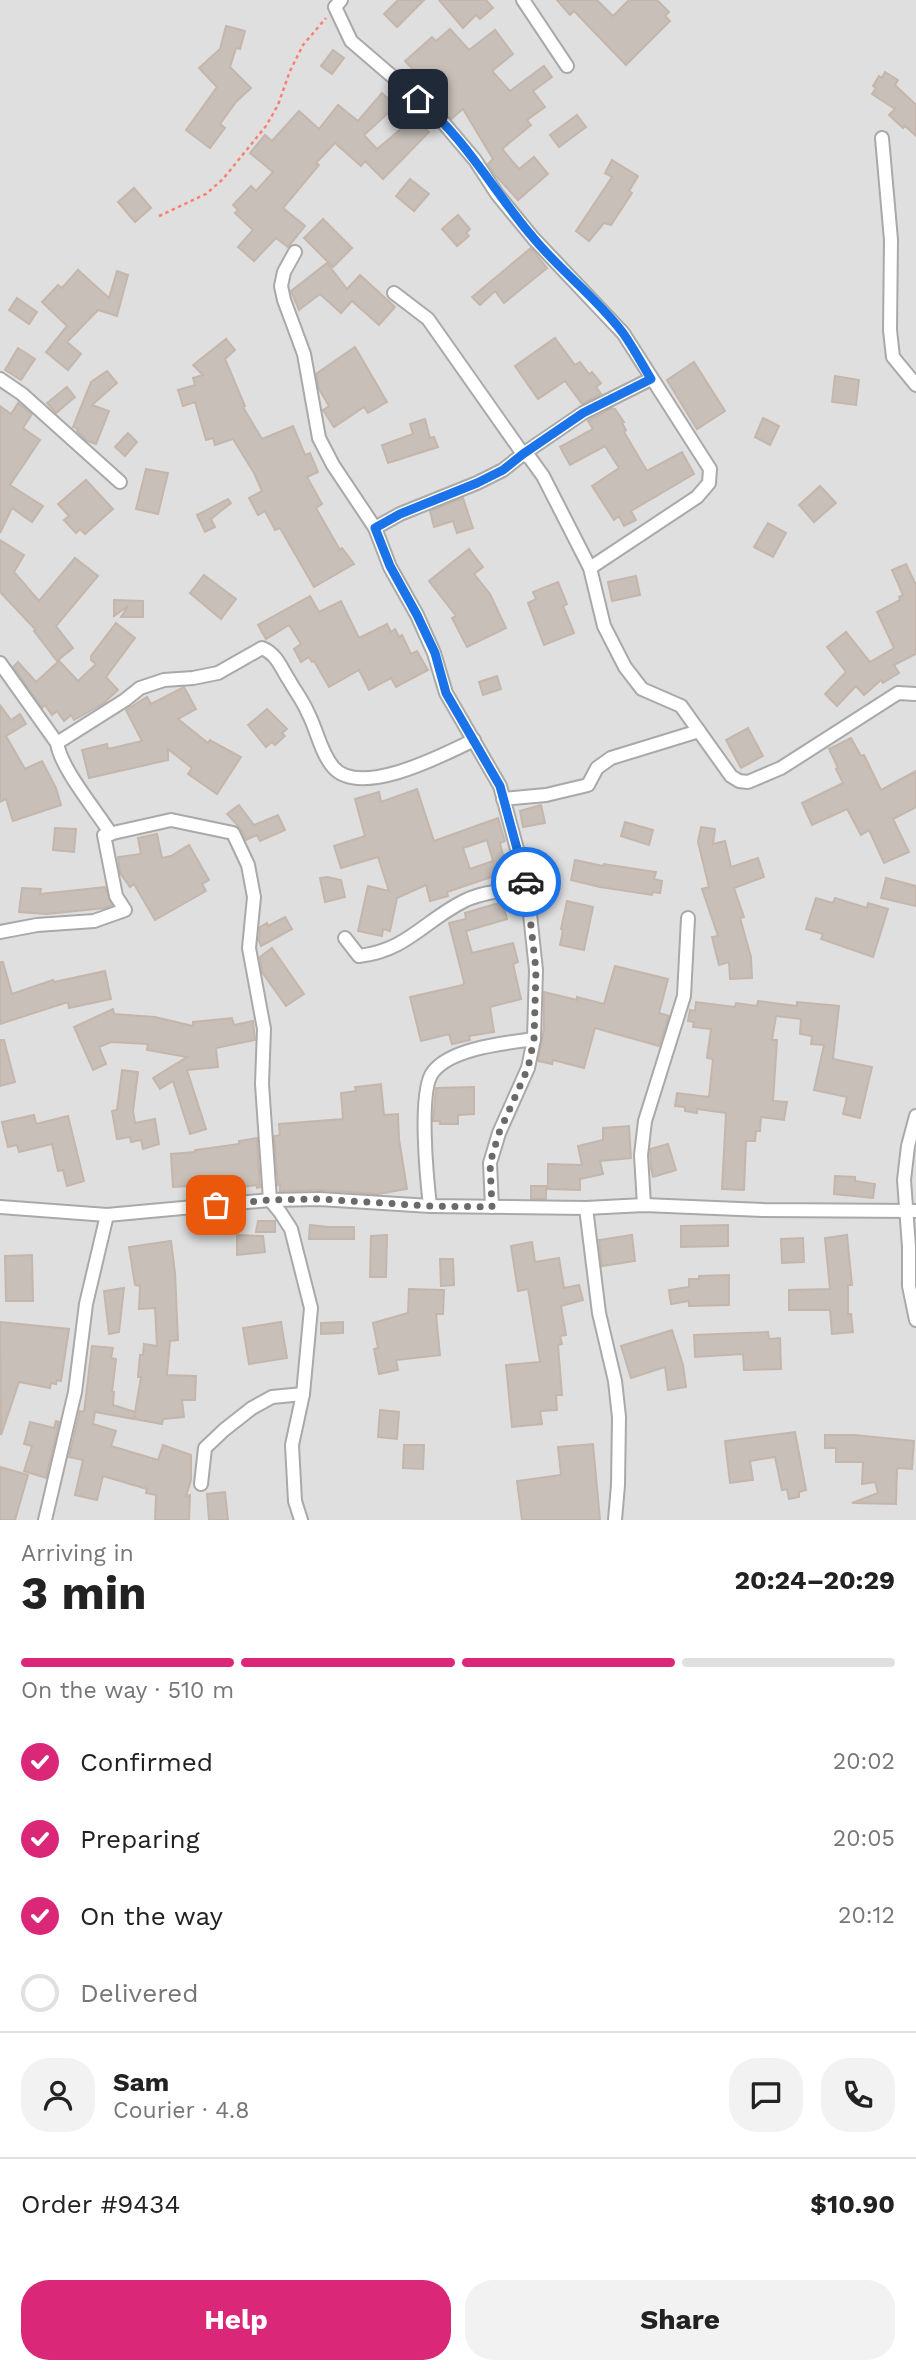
<!DOCTYPE html>
<html lang="en">
<head>
<meta charset="utf-8">
<style>
  body { margin:0; font-family:"Work Sans",sans-serif; background:#f2f2f2; color:#222; height:100vh; display:flex; flex-direction:column; font-size:26px; white-space:nowrap }
  * { box-sizing:border-box; margin:0 }
  p { font-size:23px; color:#767676 }
  .icon { flex:none; width:38px; height:38px; fill:none; stroke:currentColor; stroke-width:2; stroke-linecap:round; stroke-linejoin:round }
  .map { position:relative; height:1520px; overflow:hidden }
  .drawer { display:flex; flex-direction:column; background:#fff; flex:1 }
  .drawer>* { flex:none }
  .pin { position:absolute; display:grid; place-items:center; width:60px; height:60px; color:#fff; margin:-30px; border-radius:14px; box-shadow:0 4px 10px #0006 }
  .courier { position:absolute; display:grid; place-items:center; width:70px; height:70px; margin:-35px; border:5px solid #1a73e8; border-radius:50%; background:#fff; color:#222; box-shadow:0 2px 9px #0007 }
  .summary em { font-style:normal; font-weight:700 }
  .summary div { display:flex; flex-direction:column-reverse }
  .summary { display:flex; align-items:center; justify-content:space-between; height:119px; padding:0 21px }
  h1 { font-size:46px; font-weight:700; line-height:52px }
  .bar { display:grid; grid-template-columns:repeat(4,1fr); gap:10px 7px; align-content:center; height:84px; padding:0 21px }
  .bar i { height:9px; border-radius:5px; background:#e0e0e0 }
  .bar .selected { background:#db2777 }
  .bar p { grid-column:span 4 }
  .line { display:flex; align-items:center; gap:18px; padding:0 21px; border-top:2px solid #e0e0e0 }
  .line div { flex:1 }
  .round { display:grid; place-items:center; flex:none; width:74px; height:74px; border-radius:28px; background:#f2f2f2 }
  ol { padding:0 21px; list-style:none }
  li { display:flex; align-items:center; gap:21px; height:77px }
  li p { margin-inline-start:auto }
  li .icon { padding:7px; border-radius:50%; background:#db2777; color:#fff; stroke-width:4 }
  li:last-child { color:#767676 }
  li i { width:38px; height:38px; border:4px solid #e0e0e0; border-radius:50% }
  .button { display:flex; gap:14px; margin-top:auto; padding:14px 21px }
  .button a { flex:1; height:80px; border-radius:28px; background:#db2777; color:#fff; font-size:28px; font-weight:700; line-height:80px; text-align:center }
  .button a+a { background:#f2f2f2; color:#222 }
  .map>svg:first-child { display:block }
  .residential { fill:#e0dfdf }
  .building { fill:#c7bfb8; stroke:#c4b6ab; stroke-width:2; fill-rule:evenodd }
  .lines { fill:none; stroke-linecap:round; stroke-linejoin:round }
  .street-casing { stroke:#a9a9a9; stroke-width:16 }
  .path { stroke:#fa8072; stroke-width:2.5; stroke-dasharray:3.5 3.5; stroke-linecap:butt }
  .street { stroke:#fff; stroke-width:12 }
  .done { stroke:#6b6a68; stroke-width:7; stroke-dasharray:0 12.6 }
  .route { stroke:#1a73e8; stroke-width:9 }
</style>
</head>
<body>
<div class="map">
<svg width="916" height="1520" viewBox="0 0 916 1520">
  <rect width="100%" height="100%" fill="#f2efe9"/>
  <rect class="residential" x="0" y="0" width="916" height="1520"/>
  <g class="building">
    <polygon points="398,0 424,0 397,27 384,14"/>
    <polygon points="439,0 486,0 493,8 480,19 476,15 463,28"/>
    <polygon points="557,0 597,0 613,16 629,0 657,0 669,12 665,16 670,21 626,65 574,11 570,15"/>
    <polygon points="226,26 245,31 240,49 236,48 230,67 251,88 236,102 220,124 225,128 210,148 186,130 217,87 199,68 220,49"/>
    <polygon points="450,29 469,50 495,30 513,54 492,71 510,91 544,66 552,77 533,91 545,107 527,120 531,125 502,149 519,169 534,157 548,174 518,200 496,176 488,164 493,159 463,109 451,119 434,100 448,88 434,72 424,81 405,61 432,37 436,41"/>
    <polygon points="333,50 344,58 332,74 321,66"/>
    <polygon points="885,72 898,80 895,85 916,105 916,136 905,126 903,128 889,115 895,109 872,94 876,88 873,86 879,76 882,78"/>
    <polygon points="382,93 396,106 364,135 377,149 414,118 429,132 383,179 365,161 361,166 335,143 316,163 319,165 283,208 305,226 288,247 276,238 254,261 238,247 253,230 235,213 238,210 233,205 251,186 256,191 273,172 250,153 265,135 272,141 299,111 319,129 338,105 358,121"/>
    <polygon points="577,115 586,127 559,147 550,135"/>
    <polygon points="612,160 638,176 629,191 632,193 611,225 604,223 589,241 576,231 612,177 605,173"/>
    <polygon points="410,179 429,194 414,211 396,196"/>
    <polygon points="134,188 151,208 135,222 118,202"/>
    <polygon points="458,215 470,229 466,233 469,236 457,246 442,229"/>
    <polygon points="323,219 352,248 333,267 304,238"/>
    <polygon points="531,248 547,268 504,303 495,291 480,305 472,297"/>
    <polygon points="327,263 347,289 360,275 395,307 379,325 352,301 341,313 320,294 299,310 291,291"/>
    <polygon points="78,270 109,298 117,271 128,275 117,316 98,310 67,342 81,354 68,370 46,352 67,326 42,302 58,285 62,288"/>
    <polygon points="17,298 37,312 29,324 9,310"/>
    <polygon points="555,338 575,365 580,362 589,374 592,372 601,383 596,387 601,394 582,404 565,381 538,399 515,366"/>
    <polygon points="226,339 235,350 225,359 245,406 243,407 262,439 293,426 305,455 310,453 318,472 307,477 322,504 316,508 340,550 342,548 354,564 314,587 280,528 275,530 265,511 258,515 249,498 262,491 254,473 233,439 215,445 213,438 206,440 195,402 183,406 178,390 195,385 193,378 203,375 193,365"/>
    <polygon points="355,347 387,402 368,413 364,407 334,427 323,410 329,406 319,389 316,374"/>
    <polygon points="18,348 35,359 21,380 5,370"/>
    <polygon points="694,362 725,411 697,429 667,380"/>
    <polygon points="107,371 117,383 92,405 109,411 96,444 87,441 77,431 78,429 73,427 91,382"/>
    <polygon points="835,376 859,380 856,405 832,402"/>
    <polygon points="67,387 75,397 56,413 47,403"/>
    <polygon points="18,403 32,414 23,428 40,440 10,485 43,506 32,522 12,508 0,533 0,406 11,414"/>
    <polygon points="612,408 615,409 624,422 622,423 626,430 624,432 647,471 682,452 694,474 631,511 636,520 624,526 619,516 614,520 592,486 619,468 605,446 570,465 560,447 593,429 588,421"/>
    <polygon points="763,418 779,426 770,445 755,437"/>
    <polygon points="425,419 430,438 434,437 438,447 388,463 382,445 413,434 410,424"/>
    <polygon points="128,433 137,442 125,456 115,447"/>
    <polygon points="146,469 168,473 158,514 136,509"/>
    <polygon points="86,480 113,509 85,534 80,529 76,533 64,520 69,516 58,504"/>
    <polygon points="820,486 836,503 814,522 799,505"/>
    <polygon points="463,498 473,528 457,533 453,521 434,527 430,511"/>
    <polygon points="228,499 231,503 211,519 215,527 205,532 197,515"/>
    <polygon points="768,523 786,533 773,557 754,547"/>
    <polygon points="0,540 24,555 14,572 39,601 75,558 98,576 56,626 73,648 57,661 34,631 36,630 0,592"/>
    <polygon points="469,549 483,567 474,574 490,594 506,628 467,647 452,618 456,616 429,581"/>
    <polygon points="906,564 916,585 916,654 894,665 899,673 883,683 881,680 864,695 856,686 837,706 825,694 846,672 827,647 846,632 870,662 894,648 877,612 900,600 899,597 903,595 892,570"/>
    <polygon points="204,575 236,599 221,619 190,593"/>
    <polygon points="636,576 640,595 612,601 608,582"/>
    <polygon points="558,582 567,604 563,606 574,633 544,645 528,603 536,599 533,592"/>
    <polygon points="310,596 319,612 341,601 359,638 387,624 391,632 395,629 399,637 402,635 411,654 417,651 428,670 396,687 391,678 369,690 359,670 329,687 314,661 312,662 309,657 301,662 294,649 301,644 289,625 266,639 258,625"/>
    <polygon points="114,600 143,601 143,617 121,617 128,606 114,616"/>
    <polygon points="116,623 135,638 106,677 118,690 104,703 74,720 71,715 64,721 57,711 52,715 45,705 42,708 13,667 18,662 36,682 59,661 78,681 96,664 91,660 91,656"/>
    <polygon points="497,676 501,689 483,695 479,682"/>
    <polygon points="184,687 196,709 178,719 208,743 210,740 241,757 217,794 188,774 192,768 168,749 168,760 89,778 82,750 107,744 108,749 142,741 126,710 147,697 151,704"/>
    <polygon points="0,705 11,720 20,714 26,724 6,736 25,769 42,761 56,788 61,805 13,821 6,799 0,802"/>
    <polygon points="267,709 287,729 282,733 285,736 275,745 272,742 266,747 248,725"/>
    <polygon points="748,728 763,756 741,768 726,740"/>
    <polygon points="851,738 861,756 864,755 881,790 916,771 916,807 893,819 909,852 884,863 869,830 861,835 847,809 812,825 802,803 843,783 836,769 838,768 829,749"/>
    <path d="M417,789L434,841L498,818L505,841L500,843L508,874L497,877V875L447,892L448,896L430,901L426,885L397,898L390,931L383,929L382,936L358,931L368,886L389,891L378,857L341,868L334,846L365,836L355,799L379,792L381,802ZM487,840L493,861L470,869L463,848Z"/>
    <polygon points="239,805 254,825 278,815 285,830 260,841 257,835 246,840 241,829 227,814"/>
    <polygon points="541,805 545,823 523,827 520,811"/>
    <polygon points="625,822 653,830 649,845 621,836"/>
    <polygon points="701,827 715,829 713,844 725,841 731,867 758,858 764,877 734,888 744,917 740,918 751,957 752,978 730,979 729,962 719,965 712,937 718,936 702,889 709,887 698,842"/>
    <polygon points="55,828 76,829 74,852 53,850"/>
    <polygon points="157,834 162,858 171,856 189,845 209,880 202,884 206,891 155,920 134,884 130,887 120,873 118,857 141,854 138,838"/>
    <polygon points="575,860 603,866 604,864 656,872 654,879 662,881 660,893 653,892 652,895 600,887 571,880"/>
    <polygon points="327,877 341,880 345,897 325,902 320,878"/>
    <polygon points="886,878 916,886 916,906 881,898"/>
    <polygon points="105,887 112,905 105,908 47,914 19,912 22,888 41,889 40,894"/>
    <polygon points="816,898 833,903 835,898 867,908 868,903 888,909 873,957 821,939 823,934 806,929"/>
    <polygon points="567,901 593,907 584,950 560,945 563,930 561,929"/>
    <polygon points="502,902 507,919 466,931 472,953 513,943 518,962 513,964 521,999 490,1007 494,1032 469,1036 470,1040 452,1044 449,1034 421,1041 410,997 463,985 464,982 449,923 466,919 465,913"/>
    <polygon points="285,917 292,929 261,946 259,941 260,927 267,923 268,926"/>
    <polygon points="272,948 304,994 286,1006 262,972 260,957"/>
    <polygon points="0,962 3,962 12,994 53,980 54,982 105,971 111,999 69,1008 68,1002 0,1024"/>
    <polygon points="615,966 668,979 659,1013 669,1016 659,1046 595,1028 584,1068 553,1060 552,1064 538,1061 544,1029 544,992 577,1000 577,997 604,1004"/>
    <polygon points="758,1001 797,1006 797,1002 839,1006 833,1059 872,1067 860,1118 843,1114 847,1097 814,1090 824,1045 811,1044 812,1036 800,1034 801,1019 776,1016 772,1040 777,1040 773,1101 787,1102 784,1120 761,1117 760,1131 756,1131 755,1141 746,1141 744,1190 722,1189 726,1113 697,1109 697,1113 685,1111 685,1107 675,1106 677,1093 709,1097 713,1059 707,1058 711,1029 693,1027 694,1022 688,1021 690,1010 695,1011 696,1002 735,1007 736,1003 757,1006"/>
    <polygon points="113,1009 114,1014 155,1017 193,1026 193,1022 232,1018 234,1025 253,1021 255,1040 216,1048 218,1067 187,1070 206,1129 190,1134 173,1081 160,1089 153,1078 187,1057 147,1050 148,1044 111,1042 99,1047 106,1064 93,1070 74,1027"/>
    <polygon points="0,1040 4,1040 15,1082 0,1086"/>
    <polygon points="122,1070 138,1072 133,1111 135,1123 155,1119 159,1144 143,1149 141,1140 131,1142 130,1137 117,1139 112,1111 117,1110"/>
    <polygon points="381,1084 384,1115 398,1114 399,1139 407,1189 378,1194 321,1190 280,1191 280,1184 278,1185 274,1136 280,1135 279,1124 343,1119 341,1093 356,1091 355,1087"/>
    <polygon points="474,1087 474,1114 458,1115 458,1124 440,1124 440,1121 433,1121 436,1088"/>
    <polygon points="34,1115 36,1124 68,1116 84,1181 67,1186 63,1170 58,1171 52,1144 19,1152 17,1145 8,1147 2,1122"/>
    <polygon points="629,1126 631,1158 600,1161 603,1174 580,1179 580,1190 548,1189 548,1164 582,1165 578,1146 603,1140 603,1128"/>
    <polygon points="257,1138 260,1187 257,1188 256,1185 237,1188 236,1178 207,1182 207,1185 173,1187 171,1154 195,1152 195,1150 239,1144 239,1141"/>
    <polygon points="668,1144 676,1170 653,1177 651,1168 650,1149"/>
    <polygon points="835,1176 855,1177 855,1181 875,1184 873,1198 834,1194"/>
    <rect x="531" y="1186" width="15" height="13"/>
    <polygon points="258,1221 275,1221 275,1232 256,1232"/>
    <polygon points="310,1225 329,1227 354,1227 354,1239 309,1239"/>
    <polygon points="728,1225 728,1246 681,1247 681,1226"/>
    <polygon points="237,1235 263,1236 265,1252 237,1255"/>
    <polygon points="387,1235 386,1277 370,1277 371,1236"/>
    <polygon points="632,1235 635,1261 602,1266 599,1240"/>
    <polygon points="847,1235 852,1285 848,1285 848,1314 851,1314 853,1332 832,1334 830,1310 789,1310 789,1290 830,1289 825,1238"/>
    <polygon points="803,1238 804,1262 782,1263 781,1239"/>
    <polygon points="171,1241 175,1273 178,1340 170,1341 167,1375 196,1376 195,1400 182,1400 184,1417 163,1419 162,1424 134,1419 135,1415 134,1419 95,1412 93,1424 116,1431 111,1446 158,1460 163,1445 191,1455 191,1480 186,1496 190,1495 189,1520 155,1520 156,1495 146,1493 147,1489 103,1476 97,1500 75,1495 83,1460 69,1457 80,1411 84,1412 92,1346 113,1348 111,1358 116,1359 112,1392 114,1392 113,1405 135,1412 141,1377 138,1377 140,1355 143,1355 144,1344 157,1346 155,1308 139,1309 140,1286 135,1285 129,1247"/>
    <polygon points="532,1242 535,1262 559,1258 564,1288 579,1285 583,1300 561,1306 566,1335 560,1336 562,1344 558,1345 562,1395 556,1395 557,1410 540,1411 542,1424 512,1427 506,1365 540,1362 528,1289 518,1291 511,1246"/>
    <polygon points="32,1255 33,1301 6,1301 5,1256"/>
    <polygon points="440,1259 453,1259 454,1285 441,1286"/>
    <polygon points="729,1275 729,1305 689,1306 689,1301 671,1304 669,1290 689,1287 689,1279 699,1279 699,1276"/>
    <polygon points="124,1288 119,1332 109,1334 104,1291"/>
    <polygon points="409,1289 444,1290 443,1314 436,1314 440,1355 396,1360 398,1370 379,1374 374,1349 378,1348 373,1323 408,1313"/>
    <polygon points="0,1322 69,1329 61,1381 57,1380 56,1384 51,1383 50,1388 19,1382 1,1435"/>
    <polygon points="281,1322 287,1358 249,1364 243,1328"/>
    <polygon points="343,1322 343,1333 321,1334 321,1323"/>
    <polygon points="672,1330 683,1365 686,1387 668,1390 665,1367 631,1378 621,1346"/>
    <polygon points="768,1332 769,1339 780,1338 781,1369 744,1370 743,1354 695,1357 694,1335"/>
    <polygon points="380,1410 399,1412 397,1439 378,1437"/>
    <polygon points="56,1421 59,1422 46,1478 24,1471 32,1446 24,1444 30,1422 54,1428"/>
    <polygon points="795,1432 806,1490 799,1492 799,1497 789,1499 787,1489 782,1490 775,1457 750,1461 753,1480 730,1483 725,1441"/>
    <polygon points="825,1435 854,1435 914,1441 912,1469 897,1468 896,1504 852,1503 878,1493 875,1482 862,1484 863,1462 836,1462 836,1448 825,1448"/>
    <polygon points="593,1444 600,1520 522,1520 517,1481 561,1475 558,1447"/>
    <polygon points="404,1445 424,1445 423,1469 403,1468"/>
    <polygon points="0,1467 28,1475 15,1520 0,1520"/>
    <polygon points="225,1492 228,1520 209,1520 207,1494"/>
  </g>
  <g class="lines">
    <defs>
      <g id="street">
        <polyline points="341,0 335,7 351,41 436,114 475,160 497,194 534,239 623,333 710,469 709,483 697,497 590,568"/>
        <polyline points="523,0 567,66"/>
        <polyline points="882,138 891,240 890,330 893,357 916,385"/>
        <path d="M295,252L284,272L281,286L284,300L304,354L319,438L333,465L375,528L390,567L417,615L434,653L446,693L500,786L527,886L536,970L534,1039C506,1043 451,1048 433,1072C418,1090 427,1180 430,1206"/>
        <polyline points="394,293 428,319 523,454 530,458 543,476 590,568 604,626 625,667 642,689 681,706 731,776 739,781 748,782 781,768 898,693 916,694"/>
        <polyline points="0,379 22,394 120,482"/>
        <polyline points="375,528 400,514 477,483 503,470 523,454 583,413 651,379"/>
        <path d="M0,663L57,743C61,769 96,810 111,834"/>
        <path d="M57,743L125,700L140,688L164,680L193,678L218,673L262,648C277,654 281,668 289,680C295,691 303,701 308,713C317,730 320,751 333,767C360,799 445,754 474,740"/>
        <polyline points="503,799 546,795 588,785 597,768 611,758 699,731"/>
        <polyline points="0,932 37,925 94,921 125,910 116,896 104,835 171,820 233,833 248,865 254,897 249,948 264,1029 262,1084 270,1200 280,1212 291,1229 311,1308 303,1394 292,1445 295,1501 301,1520"/>
        <path d="M345,938L359,956C406,951 424,921 464,901C482,892 507,890 527,886"/>
        <polyline points="916,1116 908,1146 904,1180 909,1247 909,1286 916,1320"/>
        <polyline points="644,1205 641,1155 645,1121 684,996 688,918"/>
        <polyline points="0,1207 107,1215 270,1200 320,1199 430,1206 586,1208 644,1205 763,1210 916,1211"/>
        <polyline points="492,1207 490,1163 499,1133 528,1068 534,1039"/>
        <polyline points="586,1208 599,1313 615,1381 619,1417 618,1485 615,1520"/>
        <polyline points="201,1484 205,1448 224,1430 252,1408 272,1397 303,1394"/>
        <polyline points="45,1520 75,1392 86,1304 107,1215"/>
      </g>
    </defs>
    <use href="#street" class="street-casing"/>
    <polyline class="path" points="159,216 206,194 223,179 266,126 278,105 290,71 303,45 326,18"/>
    <use href="#street" class="street"/>
  </g>
  <g class="lines">
    <polyline class="done" points="216,1205 270,1200 320,1199 430,1206 492,1207 490,1163 499,1133 528,1068 534,1039 536,970 526,882"/>
    <path class="route" d="M418,99C464,137 493,190 531,235C559,270 596,297 623,333C633,347 642,364 651,379L583,413L523,454L503,470L477,483L400,514L375,528L390,566L417,615L435,653L446,693L500,786L526,882"/>
  </g>
</svg>
<div class="pin" style="left:216px;top:1205px;background:#ea580c"><svg class="icon" aria-label="bag" viewBox="0 0 24 24"><path d="M5 8h14l-1 12H6zM9 8a3 3 0 0 1 6 0"/></svg></div>
<div class="pin" style="left:418px;top:99px;background:#1f2937"><svg class="icon" aria-label="home" viewBox="0 0 24 24"><path d="M3 11l9-7 9 7M6 9v11h12V9"/></svg></div>
<div class="courier" style="left:526px;top:882px"><svg class="icon" aria-label="car" viewBox="0 0 24 24"><path d="M5 17H2v-5l4-1 3-4h7l3 4 3 1v5h-3M9 17h6M6 11h13"/><circle cx="7" cy="17" r="2"/><circle cx="17" cy="17" r="2"/></svg></div>
</div>
<section class="drawer">
<div class="summary"><div><h1>3 min</h1><p>Arriving in</p></div><em>20:24–20:29</em></div>
<div class="bar"><i class="selected"></i><i class="selected"></i><i class="selected"></i><i></i><p>On the way · 510 m</p></div>
<ol>
<li><svg class="icon" aria-label="check" viewBox="0 0 24 24"><path d="M5 12l5 5 9-10"/></svg>Confirmed<p>20:02</p></li>
<li><svg class="icon" aria-label="check" viewBox="0 0 24 24"><path d="M5 12l5 5 9-10"/></svg>Preparing<p>20:05</p></li>
<li><svg class="icon" aria-label="check" viewBox="0 0 24 24"><path d="M5 12l5 5 9-10"/></svg>On the way<p>20:12</p></li>
<li><i></i>Delivered</li>
</ol>
<div class="line" style="height:126px"><a class="round"><svg class="icon" aria-label="person" viewBox="0 0 24 24"><circle cx="12" cy="8" r="4"/><path d="M4 21q1-7 8-7t8 7"/></svg></a><div><b>Sam</b><p>Courier · 4.8</p></div><a class="round"><svg class="icon" aria-label="chat" viewBox="0 0 24 24"><path d="M4 5h16v11H9l-5 4z"/></svg></a><a class="round"><svg class="icon" aria-label="phone" viewBox="0 0 24 24"><path d="M5 4h4l2 5-3 2q2 4 5 5l2-3 5 2v4C11 20 4 13 5 4z"/></svg></a></div>
<div class="line" style="height:91px"><div>Order #9434</div><b>$10.90</b></div>
<div class="button"><a>Help</a><a>Share</a></div>
</section>
</body>
</html>
